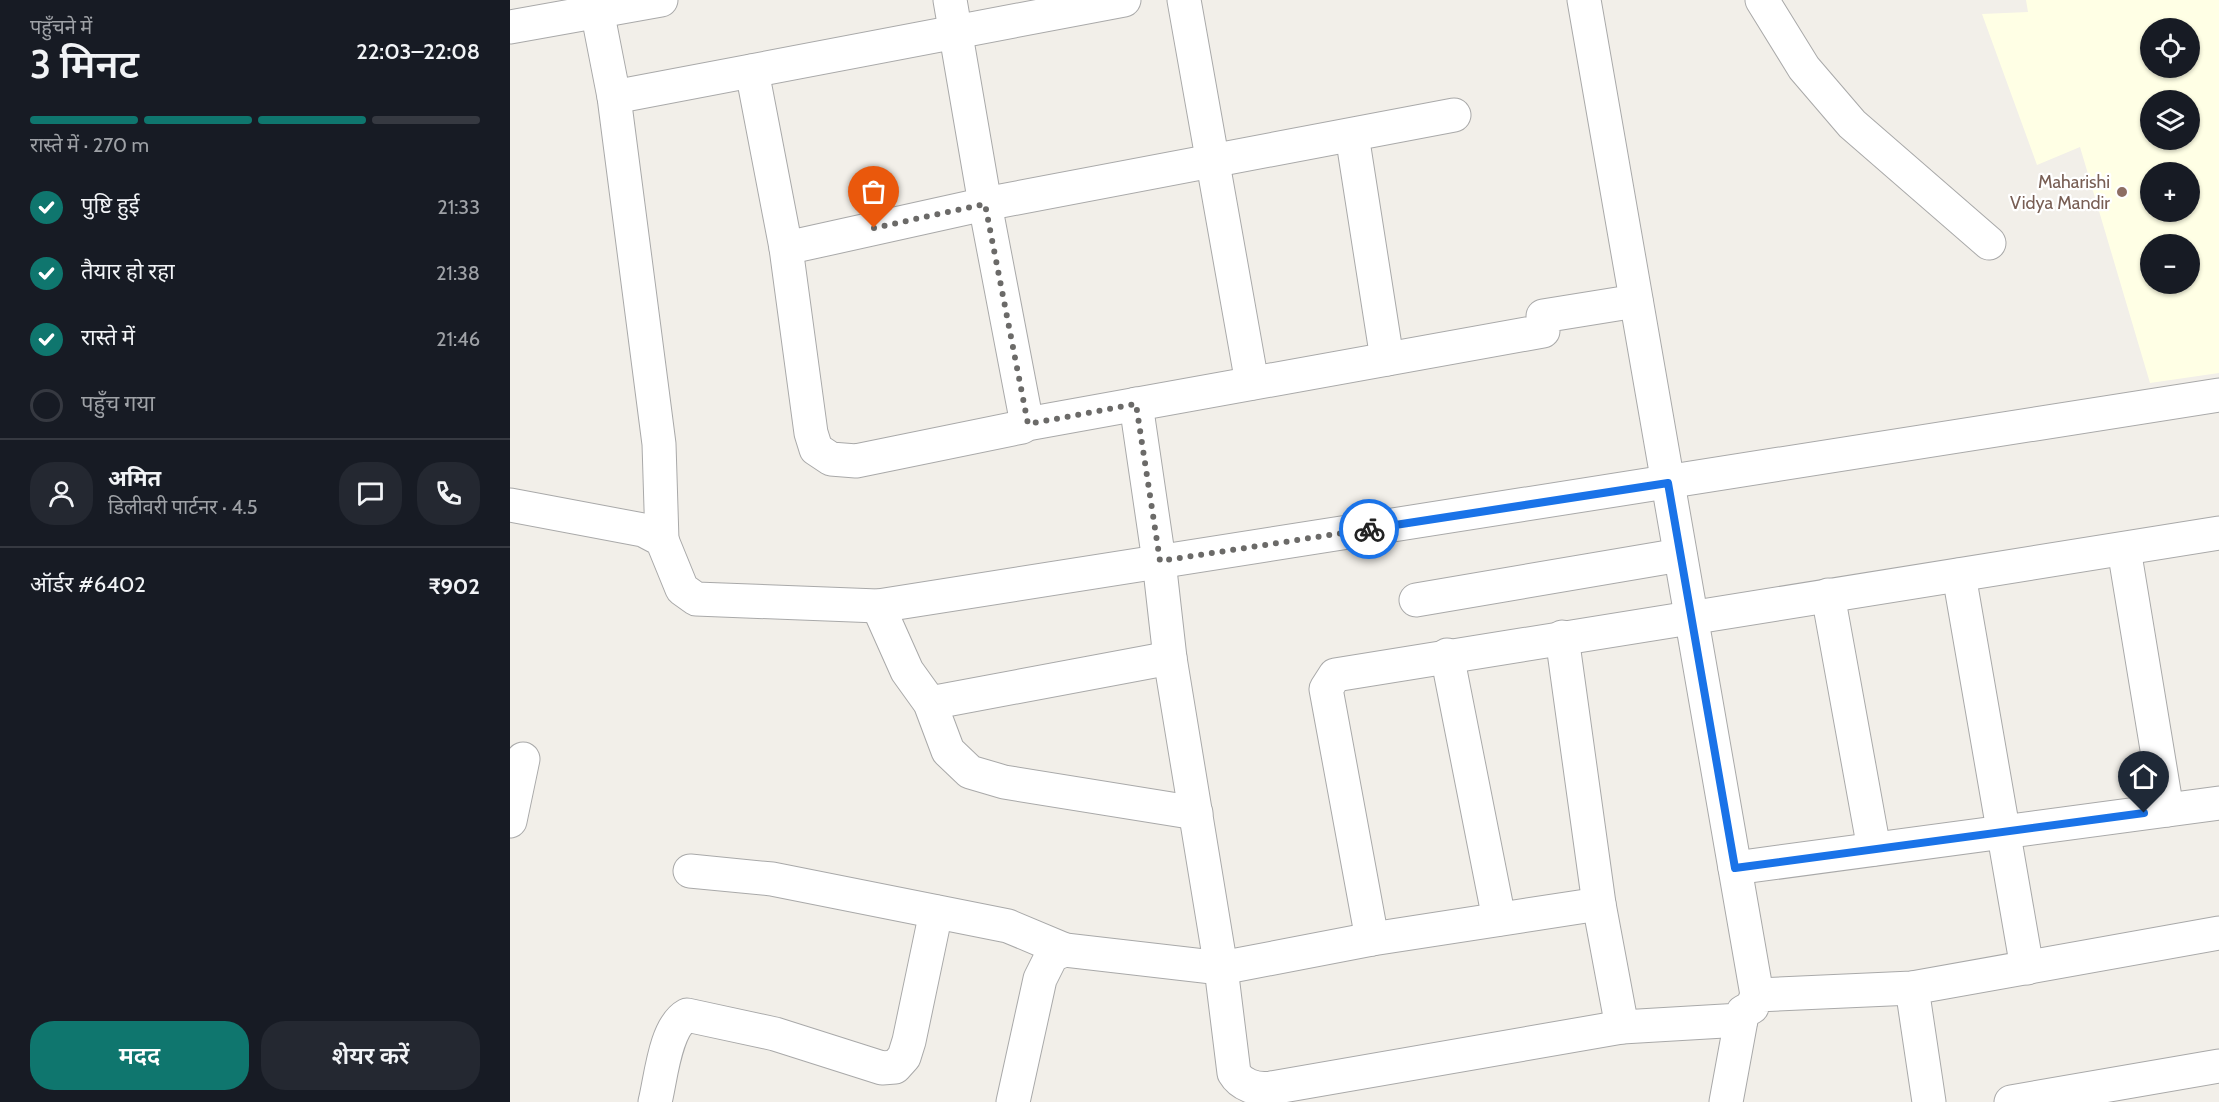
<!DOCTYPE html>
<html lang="hi">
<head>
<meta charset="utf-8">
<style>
  body { margin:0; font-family:Cabin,"Noto Sans Devanagari",sans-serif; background:#242831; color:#f1f3f6; height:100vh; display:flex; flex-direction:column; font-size:22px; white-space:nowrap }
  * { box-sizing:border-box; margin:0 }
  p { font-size:20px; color:#9ea1a6 }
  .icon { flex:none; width:33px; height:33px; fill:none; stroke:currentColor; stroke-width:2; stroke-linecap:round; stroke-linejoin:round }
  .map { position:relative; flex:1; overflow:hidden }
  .drawer { display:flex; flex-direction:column; background:#171b24; width:510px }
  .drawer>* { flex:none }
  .buttons { position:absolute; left:1630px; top:18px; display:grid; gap:12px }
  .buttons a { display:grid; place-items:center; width:60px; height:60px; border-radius:50%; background:#171b24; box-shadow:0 2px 4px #0004; font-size:30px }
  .pin { position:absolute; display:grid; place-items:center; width:51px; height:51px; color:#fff; margin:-62px -26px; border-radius:50% 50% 50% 0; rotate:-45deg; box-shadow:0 0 6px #0007 }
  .pin .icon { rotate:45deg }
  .courier { position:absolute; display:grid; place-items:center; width:60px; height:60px; margin:-30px; border:4px solid #1a73e8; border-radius:50%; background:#fff; color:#222; box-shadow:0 2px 8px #0007 }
  .overview em { font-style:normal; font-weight:600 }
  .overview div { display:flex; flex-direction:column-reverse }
  .overview { display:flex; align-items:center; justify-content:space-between; height:102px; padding:0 30px }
  h1 { font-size:39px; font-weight:600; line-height:45px }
  .bar { display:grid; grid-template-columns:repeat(4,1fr); gap:9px 6px; align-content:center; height:72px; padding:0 30px }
  .bar i { height:8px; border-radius:4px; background:#363941 }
  .bar .active { background:#0f766e }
  .bar p { grid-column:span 4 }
  .line { display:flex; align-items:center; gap:15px; padding:0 30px; border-top:2px solid #363941 }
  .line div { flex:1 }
  .round { display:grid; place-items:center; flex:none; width:63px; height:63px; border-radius:24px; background:#242831 }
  ol { padding:0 30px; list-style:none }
  li { display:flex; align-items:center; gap:18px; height:66px }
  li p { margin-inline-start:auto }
  li .icon { padding:6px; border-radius:50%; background:#0f766e; color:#fff; stroke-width:4 }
  li:last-child { color:#9ea1a6 }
  li i { width:33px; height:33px; border:3px solid #363941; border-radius:50% }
  .button { display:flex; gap:12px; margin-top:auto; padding:12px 30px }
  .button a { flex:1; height:69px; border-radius:24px; background:#0f766e; color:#fff; font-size:24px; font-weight:600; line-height:69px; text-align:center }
  .button a+a { background:#242831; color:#f1f3f6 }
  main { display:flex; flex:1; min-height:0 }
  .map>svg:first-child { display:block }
  .education { fill:#ffffe5; fill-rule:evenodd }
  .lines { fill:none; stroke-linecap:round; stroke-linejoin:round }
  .minor-casing { stroke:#a9a9a9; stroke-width:35 }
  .minor { stroke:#fff; stroke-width:33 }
  .done { stroke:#6b6a68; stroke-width:6; stroke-dasharray:0 10.8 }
  .route { stroke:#1a73e8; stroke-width:8 }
  .education-dot { fill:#8d6e63; stroke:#fff; stroke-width:2 }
  .labels { text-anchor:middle; stroke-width:4.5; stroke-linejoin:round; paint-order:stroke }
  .education-label { font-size:18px; fill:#785e54; stroke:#fff; text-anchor:end }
</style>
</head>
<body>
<main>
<section class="drawer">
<div class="overview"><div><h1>3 मिनट</h1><p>पहुँचने में</p></div><em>22:03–22:08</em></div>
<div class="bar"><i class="active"></i><i class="active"></i><i class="active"></i><i></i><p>रास्ते में · 270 m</p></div>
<ol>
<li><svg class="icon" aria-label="check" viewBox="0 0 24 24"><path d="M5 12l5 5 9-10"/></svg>पुष्टि हुई<p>21:33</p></li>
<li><svg class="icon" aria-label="check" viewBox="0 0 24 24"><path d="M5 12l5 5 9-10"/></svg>तैयार हो रहा<p>21:38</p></li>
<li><svg class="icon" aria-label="check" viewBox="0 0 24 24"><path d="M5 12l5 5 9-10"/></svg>रास्ते में<p>21:46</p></li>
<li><i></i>पहुँच गया</li>
</ol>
<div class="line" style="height:108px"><a class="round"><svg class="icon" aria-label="person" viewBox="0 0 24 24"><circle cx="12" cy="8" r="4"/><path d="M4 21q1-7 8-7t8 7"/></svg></a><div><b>अमित</b><p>डिलीवरी पार्टनर · 4.5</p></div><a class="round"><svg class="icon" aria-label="chat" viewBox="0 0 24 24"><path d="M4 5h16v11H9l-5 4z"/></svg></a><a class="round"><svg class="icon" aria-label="phone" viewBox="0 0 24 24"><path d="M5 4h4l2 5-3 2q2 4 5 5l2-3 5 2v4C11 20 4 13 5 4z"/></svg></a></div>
<div class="line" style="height:78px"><div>ऑर्डर #6402</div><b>₹902</b></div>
<div class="button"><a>मदद</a><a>शेयर करें</a></div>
</section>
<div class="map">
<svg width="1709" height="1102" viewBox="0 0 1709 1102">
  <rect width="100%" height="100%" fill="#f2efe9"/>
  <path class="education" d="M1516,0H1709V373L1640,383L1570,147L1527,165L1472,14L1518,12ZM1641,28H1680V68H1641ZM1641,100H1680V140H1641ZM1641,172H1680V212H1641ZM1641,244H1680V284H1641Z"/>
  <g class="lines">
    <defs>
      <g id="minor">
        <polyline points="85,0 104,97 149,444 152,540"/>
        <polyline points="440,0 475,204 517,424"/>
        <polyline points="674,0 742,383"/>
        <polyline points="1074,0 1247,995"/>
        <polyline points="1252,0 1294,68 1342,124 1479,243"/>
        <polyline points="0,27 151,0"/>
        <polyline points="242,71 276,248 301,433 306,449 321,459 346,461 512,427 517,424 1033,331 1033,316 1126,301"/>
        <polyline points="104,97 614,0"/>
        <polyline points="842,135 877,359"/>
        <polyline points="276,248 475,204 944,115"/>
        <path d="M626,404L649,561L660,658L711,968L724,1073C731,1085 746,1090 761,1088L1112,1027L1231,1020L1233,1012L1242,1007L1247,995L1402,988L1709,933"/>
        <polyline points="0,505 133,530 152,540 172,589 186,599 368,606 1709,395"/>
        <polyline points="1614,549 1657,810"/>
        <polyline points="1449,575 1517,968"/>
        <polyline points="1318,595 1364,849"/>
        <polyline points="906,600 1170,555"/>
        <polyline points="368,606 397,671 420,703 438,751 460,772 494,782 686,813"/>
        <polyline points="1052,637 1089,904 1112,1027"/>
        <polyline points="937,655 989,919"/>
        <polyline points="420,703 660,658"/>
        <polyline points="0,821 13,759"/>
        <polyline points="1225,868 1709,803"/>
        <polyline points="180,871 262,879 498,926 555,950"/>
        <polyline points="862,939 816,689 825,675 1709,533"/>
        <polyline points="1402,988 1419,1102"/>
        <path d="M145,1102C151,1078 155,1027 177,1015L265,1034L372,1068L385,1067L394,1057L399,1041L426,912"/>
        <polyline points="503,1102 530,979 542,955 555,950 711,968 862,939 1089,904"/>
        <polyline points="1216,1102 1231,1020"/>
        <polyline points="1501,1102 1709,1066"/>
      </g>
    </defs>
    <use href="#minor" class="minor-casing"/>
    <use href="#minor" class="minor"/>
  </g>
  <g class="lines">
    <polyline class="done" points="364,228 475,204 518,424 626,404 650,561 859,529"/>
    <polyline class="route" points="859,529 1158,483 1225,868 1634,813"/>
  </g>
  <circle class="education-dot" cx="1612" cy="192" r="6"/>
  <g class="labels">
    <g class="education-label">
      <text x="1600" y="188">Maharishi<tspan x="1600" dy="21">Vidya Mandir</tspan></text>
    </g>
  </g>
</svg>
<div class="buttons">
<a><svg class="icon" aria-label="locate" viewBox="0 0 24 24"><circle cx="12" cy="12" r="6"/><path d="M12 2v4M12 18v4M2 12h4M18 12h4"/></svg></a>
<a><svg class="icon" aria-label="layers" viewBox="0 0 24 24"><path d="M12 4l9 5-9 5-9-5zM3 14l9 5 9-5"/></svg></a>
<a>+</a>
<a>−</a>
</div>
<div class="pin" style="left:364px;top:228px;background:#ea580c"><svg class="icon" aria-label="bag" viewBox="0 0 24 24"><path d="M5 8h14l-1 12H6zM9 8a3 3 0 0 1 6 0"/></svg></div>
<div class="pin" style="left:1634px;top:813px;background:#1f2937"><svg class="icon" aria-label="home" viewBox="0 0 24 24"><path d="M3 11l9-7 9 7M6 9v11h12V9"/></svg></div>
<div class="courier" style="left:859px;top:529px"><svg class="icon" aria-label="bike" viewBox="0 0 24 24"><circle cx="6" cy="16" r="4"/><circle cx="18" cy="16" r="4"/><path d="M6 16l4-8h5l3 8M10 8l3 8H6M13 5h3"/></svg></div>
</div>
</main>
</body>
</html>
